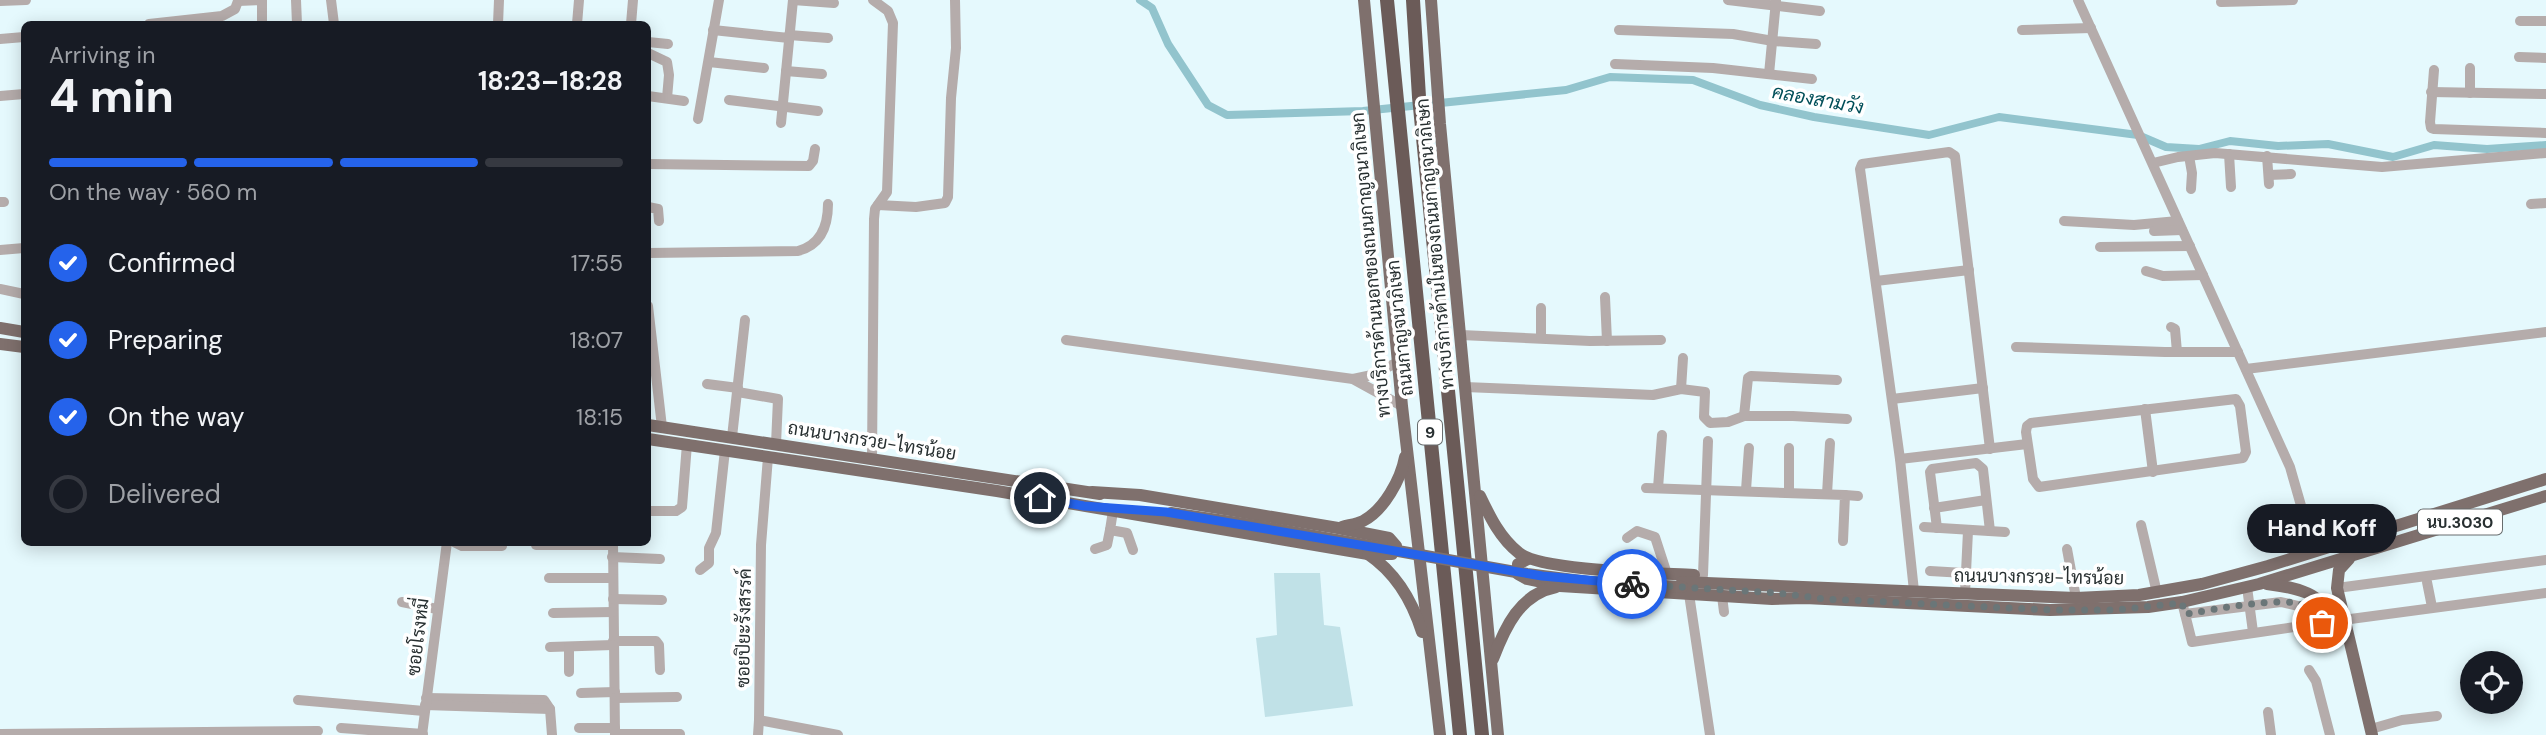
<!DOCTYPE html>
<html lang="en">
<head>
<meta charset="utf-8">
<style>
  body { margin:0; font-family:"DM Sans",Sarabun,sans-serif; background:#242831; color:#f1f3f6; height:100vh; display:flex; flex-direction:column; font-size:26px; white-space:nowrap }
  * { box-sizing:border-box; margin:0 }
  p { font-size:23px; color:#9ea1a6 }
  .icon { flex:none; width:38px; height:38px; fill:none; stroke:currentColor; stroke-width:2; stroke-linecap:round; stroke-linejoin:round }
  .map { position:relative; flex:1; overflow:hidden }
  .side { position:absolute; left:21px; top:21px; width:630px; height:525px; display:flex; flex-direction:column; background:#171b24; border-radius:10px; box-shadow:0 4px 18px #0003 }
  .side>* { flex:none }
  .fabs { position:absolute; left:2460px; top:651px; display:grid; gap:14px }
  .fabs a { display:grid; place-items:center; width:63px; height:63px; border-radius:50%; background:#171b24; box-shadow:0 4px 18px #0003; font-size:35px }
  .pin { position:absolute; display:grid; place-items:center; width:60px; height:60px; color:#fff; margin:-30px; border:4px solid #fff; border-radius:50%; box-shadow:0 2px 7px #0007 }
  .courier { position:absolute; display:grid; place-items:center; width:70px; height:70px; margin:-35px; border:5px solid #2563eb; border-radius:50%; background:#fff; color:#222; box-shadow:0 2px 9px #0007 }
  .bubble { position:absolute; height:49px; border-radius:24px; background:#171b24; box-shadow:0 4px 18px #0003; font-size:23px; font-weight:700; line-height:49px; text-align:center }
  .headline em { font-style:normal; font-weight:700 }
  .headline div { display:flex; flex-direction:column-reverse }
  .headline { display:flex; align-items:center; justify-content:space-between; height:119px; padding:0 28px }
  h1 { font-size:46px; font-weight:700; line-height:52px }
  .bar { display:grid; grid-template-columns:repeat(4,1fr); gap:10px 7px; align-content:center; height:84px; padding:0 28px }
  .bar i { height:9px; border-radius:5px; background:#363941 }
  .bar .active { background:#2563eb }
  .bar p { grid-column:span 4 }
  ol { padding:0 28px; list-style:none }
  li { display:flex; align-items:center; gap:21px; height:77px }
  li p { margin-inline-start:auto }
  li .icon { padding:7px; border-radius:50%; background:#2563eb; color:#fff; stroke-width:4 }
  li:last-child { color:#9ea1a6 }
  li i { width:38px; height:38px; border:4px solid #363941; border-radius:50% }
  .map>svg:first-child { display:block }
  .green { fill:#c0e1e7 }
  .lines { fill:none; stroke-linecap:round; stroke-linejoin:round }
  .canal { stroke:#92c4cd; stroke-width:8 }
  .minor { stroke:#b5acab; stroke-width:10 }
  .major { stroke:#7f706d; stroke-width:12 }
  .highway { stroke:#6b5b58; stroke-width:14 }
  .major-bridge { stroke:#7f706d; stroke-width:12 }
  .done { stroke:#6a7678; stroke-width:7; stroke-dasharray:0 12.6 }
  .route { stroke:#2563eb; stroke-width:9 }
  .labels { text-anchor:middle; stroke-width:7; stroke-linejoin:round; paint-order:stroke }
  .shield { fill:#fff; stroke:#686d6e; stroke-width:2 }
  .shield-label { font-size:16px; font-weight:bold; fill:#272f30 }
  .street-label { font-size:18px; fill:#272f30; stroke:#fff }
  .water-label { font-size:19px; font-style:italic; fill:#004e58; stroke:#fff }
</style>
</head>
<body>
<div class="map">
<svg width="2546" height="735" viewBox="0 0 2546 735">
  <rect width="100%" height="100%" fill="#e5f9fd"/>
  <polygon class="green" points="1274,573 1320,573 1324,625 1340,627 1353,706 1265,717 1256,638 1277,635"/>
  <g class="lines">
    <polyline class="canal" points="1140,0 1152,8 1168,44 1208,105 1227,115 1363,111 1566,90 1610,77 1693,80 1760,105 1814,117 1929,135 1999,117 2138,135 2166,147 2199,149 2230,141 2278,146 2328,144 2393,157 2434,145 2487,149 2546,145"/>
    <g class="minor">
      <polyline points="296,0 297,24"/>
      <polyline points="331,0 334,24"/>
      <polyline points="793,0 834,3"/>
      <polyline points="1728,0 1820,11"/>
      <polyline points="2078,0 2290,467 2314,551"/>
      <polyline points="0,1 26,0"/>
      <polyline points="238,1 262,0 262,24"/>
      <polyline points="2221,2 2293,0"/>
      <polyline points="2520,21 2546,21"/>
      <polyline points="149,24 222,16 235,9 238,1"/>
      <polyline points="498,24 499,0"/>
      <polyline points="577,24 579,0"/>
      <polyline points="631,24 633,0"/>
      <polyline points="713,30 789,38"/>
      <polyline points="1619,30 1733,34 1773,41 1816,44"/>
      <polyline points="2022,30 2091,28"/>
      <polyline points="789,35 828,38"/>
      <polyline points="0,39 24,37"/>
      <polyline points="648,42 668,44"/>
      <polyline points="648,53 667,62 669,75 667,98"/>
      <polyline points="2519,57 2546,58"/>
      <polyline points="709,62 764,68"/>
      <polyline points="1615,64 1713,68 1812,79"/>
      <polyline points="2434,70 2430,122 2431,128 2434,129 2546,133"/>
      <polyline points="786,71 822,74"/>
      <polyline points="1769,74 1776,1"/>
      <polyline points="2431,92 2546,94"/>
      <polyline points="2470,93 2470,68"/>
      <polyline points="0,96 24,94"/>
      <polyline points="648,96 684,101"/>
      <polyline points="729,100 818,111"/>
      <polyline points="698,119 719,0"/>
      <polyline points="781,123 793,0"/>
      <polyline points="2229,154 2231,187"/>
      <polyline points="2189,156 2192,173 2191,189"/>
      <polyline points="2267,156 2269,184"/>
      <polyline points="2153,163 2178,157 2215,153 2382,167 2546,153"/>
      <polyline points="648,164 809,166 813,161 815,149"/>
      <polyline points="2269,175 2291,174"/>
      <polyline points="0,202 4,202"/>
      <polyline points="2531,204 2546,203"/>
      <polyline points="878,205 916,207 945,203 948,197 951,98 956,48 955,0"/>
      <polyline points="648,207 658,209 659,221"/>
      <polyline points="2064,221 2134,225 2178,221"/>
      <polyline points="2154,231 2182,230"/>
      <polyline points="2100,247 2190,246"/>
      <polyline points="0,250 24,248"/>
      <path d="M648,253L798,251C821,245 828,226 828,204"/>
      <polyline points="2146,271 2163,276 2203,275"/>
      <polyline points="1876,281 1969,270"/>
      <polyline points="0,289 24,294"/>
      <polyline points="1605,297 1607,341"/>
      <polyline points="648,306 662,427"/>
      <polyline points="2171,327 2175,329 2177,352"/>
      <polyline points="1461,335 1590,341 1661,340"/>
      <polyline points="1541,337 1541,308"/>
      <polyline points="1066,340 1353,379 1402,406"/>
      <polyline points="2016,347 2165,352 2238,352"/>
      <polyline points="2246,369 2546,332"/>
      <polyline points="1353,379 1372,375 1398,362"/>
      <polyline points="707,384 738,388"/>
      <polyline points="1465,387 1653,395 1681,389 1705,392 1704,417 1710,423 1728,422 1744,416 1793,416 1847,419"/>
      <polyline points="1681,389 1683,358"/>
      <polyline points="738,392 778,399 776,444"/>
      <polyline points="1892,399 1983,388"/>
      <polygon points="2236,399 2240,406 2246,452 2243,458 2039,487 2033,479 2026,432 2027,426 2031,423"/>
      <polyline points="2145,409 2153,472"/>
      <polyline points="1744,416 1748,378 1751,376 1837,380"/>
      <polyline points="732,437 745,320"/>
      <polyline points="768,457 761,545 759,720 838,735"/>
      <polyline points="872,459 874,219 875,209 887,192 893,23 888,11 873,0"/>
      <polyline points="1900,459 2027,444"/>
      <polyline points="1646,488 1845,495 1843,541"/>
      <polyline points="1658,488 1662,435"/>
      <polyline points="1746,490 1749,448"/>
      <polyline points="1789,493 1789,448"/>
      <polyline points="1827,494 1830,443"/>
      <polyline points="1845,495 1858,496"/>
      <polyline points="1934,508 1986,500"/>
      <polyline points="648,511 676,511 682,507 687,444"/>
      <polyline points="1113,511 1110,530 1127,533 1133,550"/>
      <polyline points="2141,525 2157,593"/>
      <polyline points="1924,527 2005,532"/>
      <polyline points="1937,528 1930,472 1932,469 1976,463 1983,469 1990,531"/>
      <polyline points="1627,538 1637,531 1655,537 1667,574"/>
      <polyline points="454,542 462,546 502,546"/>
      <polyline points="613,542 615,735"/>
      <polyline points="536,545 613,545"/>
      <polyline points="1095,549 1107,545 1110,530"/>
      <polyline points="2067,549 2076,598"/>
      <polyline points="612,557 660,559"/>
      <polyline points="700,570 709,563 709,548 716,533 725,450"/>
      <polyline points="1930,571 2016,576"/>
      <polyline points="1703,575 1708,441"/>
      <polyline points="549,578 612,578"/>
      <polyline points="2427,582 2432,607"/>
      <polyline points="2247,587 2253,632"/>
      <polyline points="2337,588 2546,560"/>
      <polyline points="1914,591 1900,459 1860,169 1862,164 1949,152 1955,156 1990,449"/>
      <polyline points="1965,593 1968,531"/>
      <polyline points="1689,594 1710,735"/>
      <polyline points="1722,596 1724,612"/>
      <polyline points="613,599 662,600"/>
      <polyline points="402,602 437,609"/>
      <polyline points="2182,602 2192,642 2322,623 2335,618"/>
      <polyline points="553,613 613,612"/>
      <polyline points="2185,614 2281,602 2311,609 2322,623"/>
      <polyline points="2343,620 2546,593"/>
      <polyline points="613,641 656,641 659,645 660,670"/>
      <polyline points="550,647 613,645"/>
      <polyline points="2309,670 2316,681 2330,735"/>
      <polyline points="569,672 569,647"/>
      <polyline points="581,693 615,692"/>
      <polyline points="426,698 544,700 550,709 552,735"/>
      <polyline points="615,698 677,697"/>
      <polyline points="298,700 424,711"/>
      <polyline points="425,705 550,709"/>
      <polyline points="2268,712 2271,735"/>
      <polyline points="341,728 423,734"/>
      <polyline points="579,728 615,728"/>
      <polyline points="2371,729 2402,720 2437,716"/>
      <polyline points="0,734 318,731"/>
      <polyline points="615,734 680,734"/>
      <polyline points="422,735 447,542"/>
      <polyline points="758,735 759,720"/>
    </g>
    <g class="major">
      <polyline points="1364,0 1402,406 1440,735"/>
      <polyline points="1431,0 1440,124 1498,735"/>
      <polyline points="0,328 24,332"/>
      <polyline points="0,344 24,347"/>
      <polyline points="648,425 1100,494"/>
      <polyline points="648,439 997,491 1368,554 1392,554 1396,546 1389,538 1338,528 1140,495 1092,492"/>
      <path d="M1480,496C1490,517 1500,538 1519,553C1541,571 1660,573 1694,575"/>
      <polyline points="1171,513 1258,526"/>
      <path d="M1342,527C1349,525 1357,524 1363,521C1384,510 1401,479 1405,457"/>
      <path d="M1368,554C1396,573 1412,600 1422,632"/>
      <polyline points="1528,559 1518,564 1518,574 1527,579 1560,586 1772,599 1805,598 2050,610 2148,607 2182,602 2259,584 2546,496"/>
      <polyline points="2349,559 2339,570 2337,588 2372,735"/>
      <polyline points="1682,582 2076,598 2139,595 2202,584 2268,566 2546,479"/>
      <path d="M2267,584C2308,589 2320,594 2342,630"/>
      <path d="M1493,659C1505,627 1520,594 1556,587"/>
    </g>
    <g class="highway">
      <polyline points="1387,0 1460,735"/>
      <polyline points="1413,0 1419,97 1482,735"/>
    </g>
    <polyline class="major-bridge" points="1258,526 1527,574 1589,582 1682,587"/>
  </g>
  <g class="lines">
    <path class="done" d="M1632,584L1777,593L1825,599L2050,610H2115L2182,603L2185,614C2215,610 2281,595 2307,606C2314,610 2318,617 2322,623"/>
    <polyline class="route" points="1040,498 1084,506 1166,512 1542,576 1632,584"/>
  </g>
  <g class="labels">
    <g class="shield">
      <rect x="1418" y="419.5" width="24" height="25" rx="5"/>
      <rect x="2418" y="509.5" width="84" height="25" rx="5"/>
    </g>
    <g class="shield-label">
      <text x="1430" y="438">9</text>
      <text x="2460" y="528">นบ.3030</text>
    </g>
    <g class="street-label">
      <text transform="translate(1435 244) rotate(-95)" y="6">ทางบริการด้านในของถนนกาญจนาภิเษก</text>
      <text transform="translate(1371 265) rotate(-95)" y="6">ทางบริการด้านนอกของถนนกาญจนาภิเษก</text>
      <text transform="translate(1400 328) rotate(-96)" y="6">ถนนกาญจนาภิเษก</text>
      <text transform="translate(872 441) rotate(9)" y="6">ถนนบางกรวย-ไทรน้อย</text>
      <text transform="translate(2039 577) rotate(1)" y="6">ถนนบางกรวย-ไทรน้อย</text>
      <text transform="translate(744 628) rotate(-89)" y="6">ซอยปิยะรังสรรค์</text>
      <text transform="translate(418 637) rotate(-83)" y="6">ซอยโรงหมี่</text>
    </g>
    <g class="water-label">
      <text transform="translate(1818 99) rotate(10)" y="7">คลองสามวัง</text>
    </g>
  </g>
</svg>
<div class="fabs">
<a><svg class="icon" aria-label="locate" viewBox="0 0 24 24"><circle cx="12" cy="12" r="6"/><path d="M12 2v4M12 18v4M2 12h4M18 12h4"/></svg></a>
</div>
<div class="pin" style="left:2322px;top:623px;background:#ea580c"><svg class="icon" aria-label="bag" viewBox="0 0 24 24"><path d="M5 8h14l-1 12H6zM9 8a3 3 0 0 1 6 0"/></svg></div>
<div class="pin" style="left:1040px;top:498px;background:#1f2937"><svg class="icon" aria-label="home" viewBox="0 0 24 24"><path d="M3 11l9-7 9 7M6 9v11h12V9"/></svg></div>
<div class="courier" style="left:1632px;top:584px"><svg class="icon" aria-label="bike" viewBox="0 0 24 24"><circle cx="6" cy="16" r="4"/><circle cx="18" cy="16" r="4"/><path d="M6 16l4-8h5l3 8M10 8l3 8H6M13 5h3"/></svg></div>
<div class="bubble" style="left:2247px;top:504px;width:150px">Hand Koff</div>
<section class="side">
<div class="headline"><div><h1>4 min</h1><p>Arriving in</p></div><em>18:23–18:28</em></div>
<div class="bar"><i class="active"></i><i class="active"></i><i class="active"></i><i></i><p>On the way · 560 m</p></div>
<ol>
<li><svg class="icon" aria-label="check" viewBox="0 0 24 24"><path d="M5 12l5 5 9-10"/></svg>Confirmed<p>17:55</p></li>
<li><svg class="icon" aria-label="check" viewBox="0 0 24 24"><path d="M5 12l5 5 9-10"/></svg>Preparing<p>18:07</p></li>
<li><svg class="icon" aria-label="check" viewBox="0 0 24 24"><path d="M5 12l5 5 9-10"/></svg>On the way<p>18:15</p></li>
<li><i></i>Delivered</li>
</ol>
</section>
</div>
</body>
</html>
